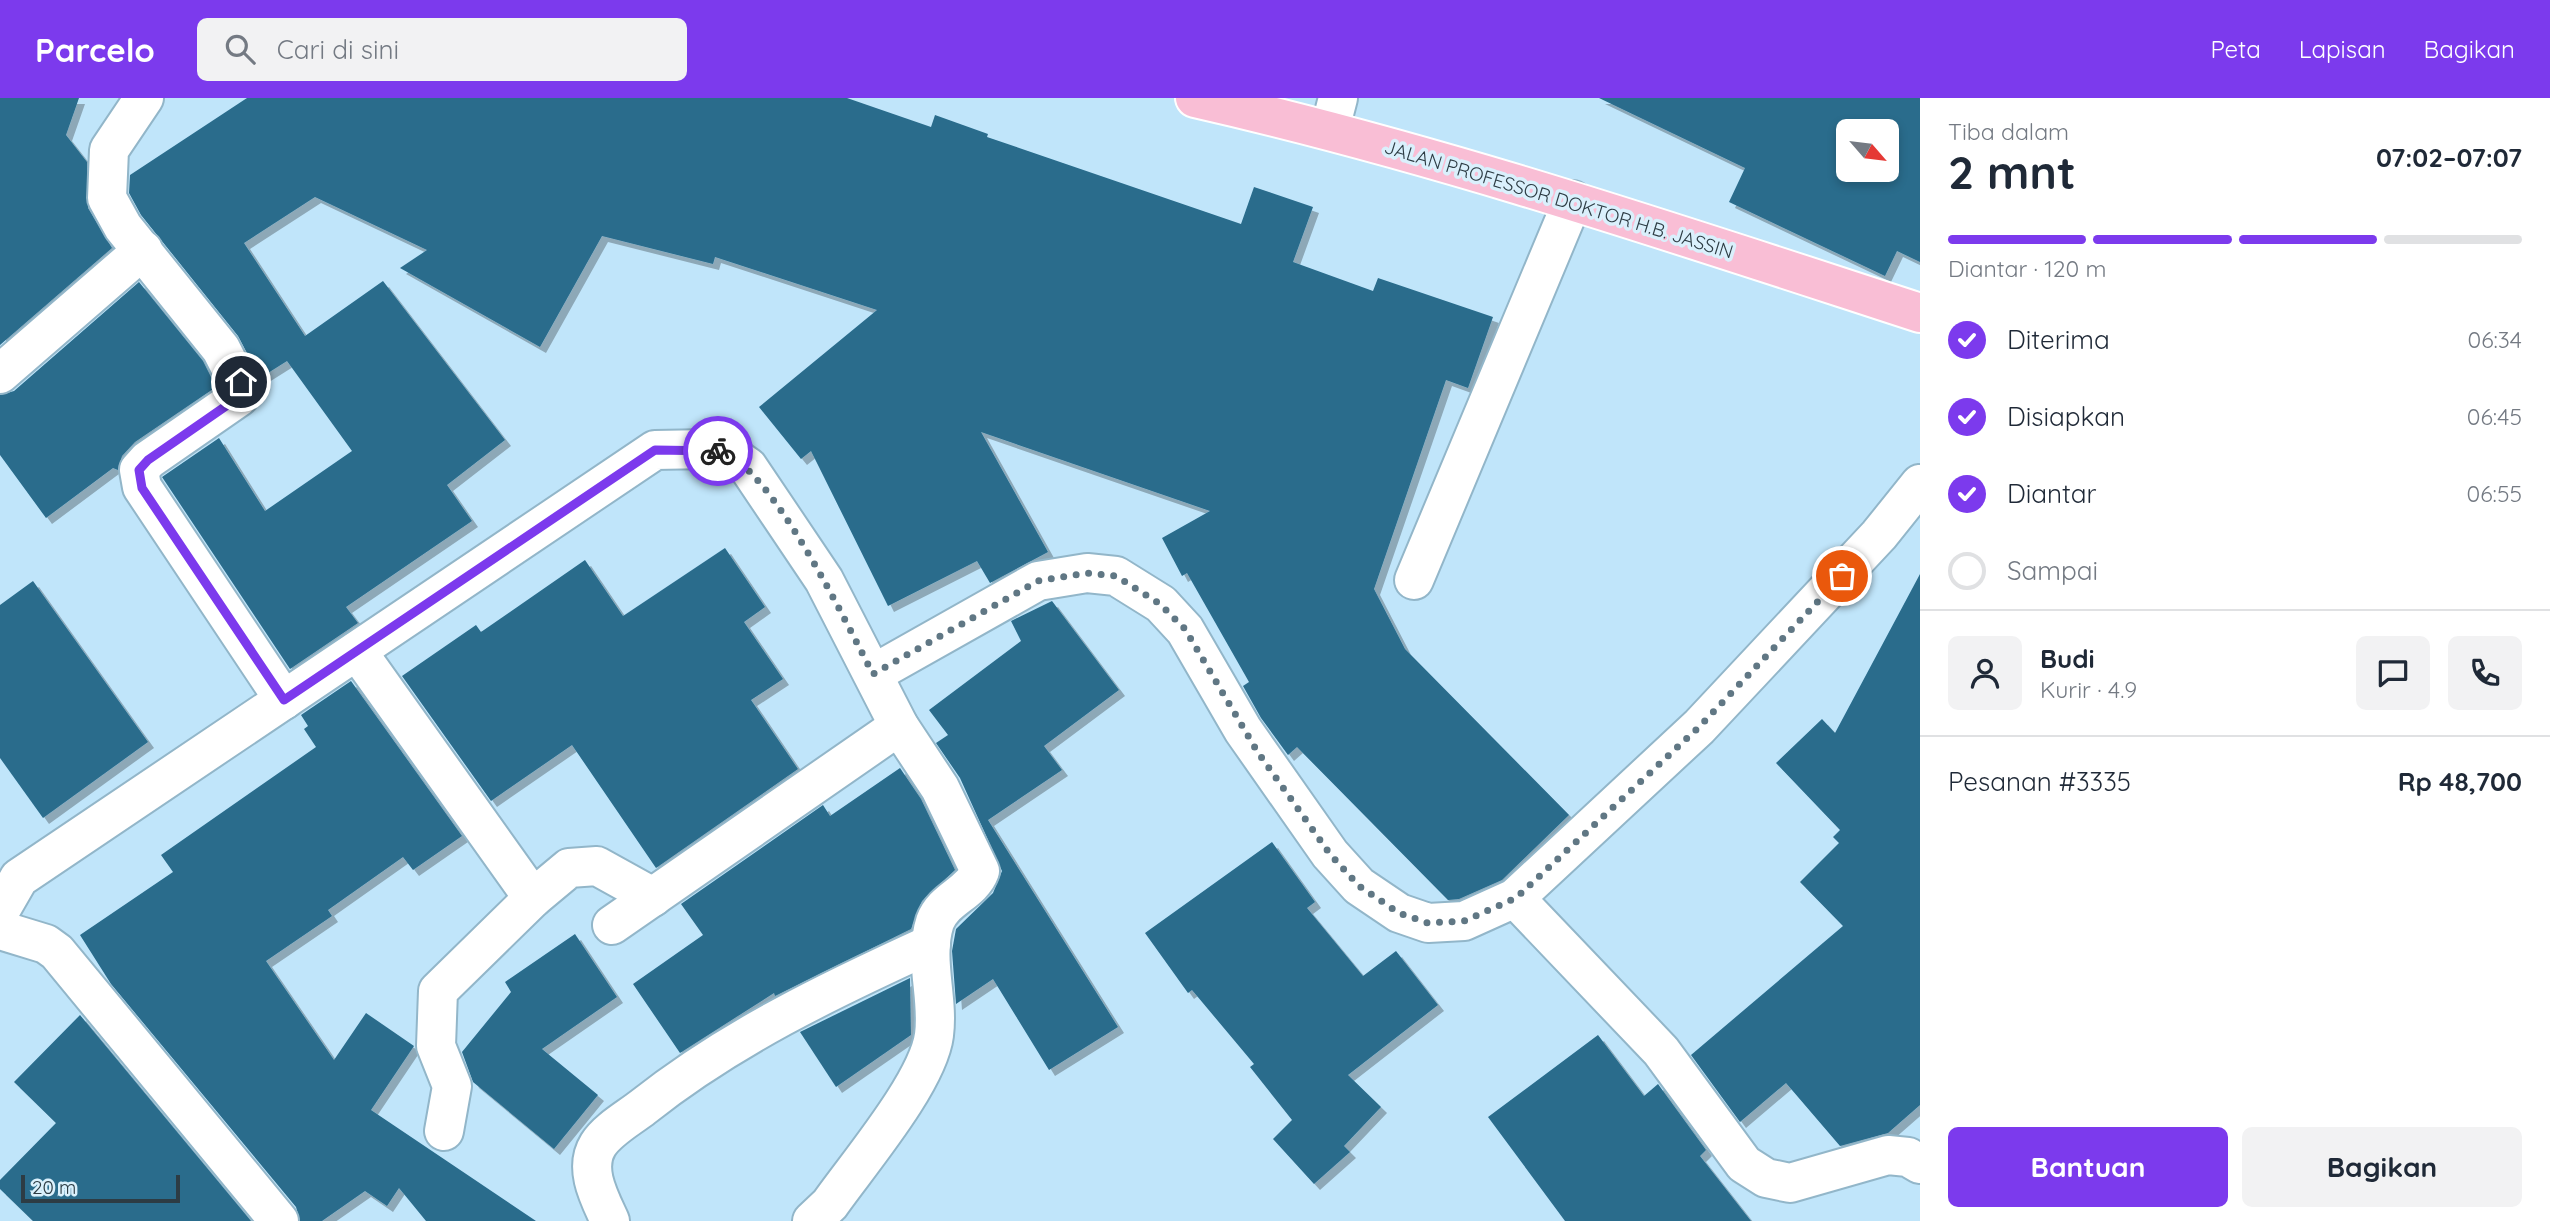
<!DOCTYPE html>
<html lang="id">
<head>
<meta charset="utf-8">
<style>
  body { margin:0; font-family:Quicksand,sans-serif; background:#f2f2f3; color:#1f2937; height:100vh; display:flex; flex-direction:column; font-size:26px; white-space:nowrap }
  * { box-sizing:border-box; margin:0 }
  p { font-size:23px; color:#747a83 }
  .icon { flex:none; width:38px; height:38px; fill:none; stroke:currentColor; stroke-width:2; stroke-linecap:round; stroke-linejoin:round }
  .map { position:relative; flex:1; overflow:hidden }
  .sheet { display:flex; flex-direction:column; background:#fff; width:630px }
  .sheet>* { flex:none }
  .needle { width:46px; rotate:118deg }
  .buttons { position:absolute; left:1836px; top:21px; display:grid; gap:14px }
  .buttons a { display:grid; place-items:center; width:63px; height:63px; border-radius:10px; background:#fff; box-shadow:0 4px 10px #0003; font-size:35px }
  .scale { position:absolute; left:21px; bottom:18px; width:159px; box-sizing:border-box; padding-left:7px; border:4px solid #2d3c44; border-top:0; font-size:19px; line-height:24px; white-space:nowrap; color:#2d3c44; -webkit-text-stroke:5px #daf0fc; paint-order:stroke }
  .pin { position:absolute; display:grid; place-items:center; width:60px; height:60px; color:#fff; margin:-30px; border:4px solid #fff; border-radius:50%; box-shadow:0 2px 7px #0007 }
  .courier { position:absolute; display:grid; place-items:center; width:70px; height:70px; margin:-35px; border:5px solid #7c3aed; border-radius:50%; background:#fff; color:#222; box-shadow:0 2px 9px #0007 }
  .headline em { font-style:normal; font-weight:700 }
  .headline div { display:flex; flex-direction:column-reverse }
  .headline { display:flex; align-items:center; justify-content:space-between; height:119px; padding:0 28px }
  h1 { font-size:46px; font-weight:700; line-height:52px }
  .bar { display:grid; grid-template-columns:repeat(4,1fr); gap:10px 7px; align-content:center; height:84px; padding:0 28px }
  .bar i { height:9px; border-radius:5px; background:#e0e1e3 }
  .bar .active { background:#7c3aed }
  .bar p { grid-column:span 4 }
  .line { display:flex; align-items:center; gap:18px; padding:0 28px; border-top:2px solid #e0e1e3 }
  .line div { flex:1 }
  .round { display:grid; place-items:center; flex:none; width:74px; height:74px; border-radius:10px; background:#f2f2f3 }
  ol { padding:0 28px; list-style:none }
  li { display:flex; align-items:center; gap:21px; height:77px }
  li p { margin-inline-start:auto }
  li .icon { padding:7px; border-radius:50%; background:#7c3aed; color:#fff; stroke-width:4 }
  li:last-child { color:#747a83 }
  li i { width:38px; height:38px; border:4px solid #e0e1e3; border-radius:50% }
  .cta { display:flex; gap:14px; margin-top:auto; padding:14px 28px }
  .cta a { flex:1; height:80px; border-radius:10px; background:#7c3aed; color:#fff; font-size:28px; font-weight:700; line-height:80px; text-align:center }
  .cta a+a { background:#f2f2f3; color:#1f2937 }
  header { display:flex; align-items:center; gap:42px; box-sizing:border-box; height:98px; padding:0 35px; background:#7c3aed; color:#fff }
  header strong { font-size:33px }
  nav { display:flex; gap:38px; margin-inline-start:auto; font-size:24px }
  .search { width:490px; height:63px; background:#f2f2f3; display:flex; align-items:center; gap:18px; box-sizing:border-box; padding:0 24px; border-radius:10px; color:#747a83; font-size:26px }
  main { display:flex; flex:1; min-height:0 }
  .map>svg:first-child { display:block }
  .building { fill:#296c8c; fill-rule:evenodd; filter:url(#shadow) }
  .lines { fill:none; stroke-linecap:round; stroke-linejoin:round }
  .minor-casing { stroke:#92b6c9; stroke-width:42 }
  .highway-casing { stroke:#fff; stroke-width:42 }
  .minor { stroke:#fff; stroke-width:38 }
  .highway { stroke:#f9bed5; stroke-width:38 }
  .done { stroke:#607784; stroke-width:7; stroke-dasharray:0 12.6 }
  .route { stroke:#7c3aed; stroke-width:9 }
  .labels { text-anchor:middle; stroke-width:7; stroke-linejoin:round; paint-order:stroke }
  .street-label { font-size:19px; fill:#2d3c44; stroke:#daf0fc }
</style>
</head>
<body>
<header>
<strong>Parcelo</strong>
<div class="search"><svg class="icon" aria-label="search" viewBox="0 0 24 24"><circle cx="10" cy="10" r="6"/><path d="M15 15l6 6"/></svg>Cari di sini</div>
<nav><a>Peta</a><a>Lapisan</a><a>Bagikan</a></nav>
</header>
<main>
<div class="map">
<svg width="1920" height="1123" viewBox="0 0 1920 1123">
  <defs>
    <filter id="shadow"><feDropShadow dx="6" dy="6" stdDeviation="0" flood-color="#0004"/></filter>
  </defs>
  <rect width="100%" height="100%" fill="#c0e5fa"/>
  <g class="building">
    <polygon points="0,0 79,0 66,37 87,64 88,110 112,150 0,247"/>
    <polygon points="247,0 847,0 931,29 935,17 988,36 987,39 1241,126 1254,89 1313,109 1293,164 1373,193 1378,180 1493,219 1468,290 1446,282 1374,491 1405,551 1569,717 1502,782 1459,801 1448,802 1297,649 1288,657 1261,620 1243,588 1249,584 1187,475 1182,478 1162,440 1210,413 981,334 1048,454 990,485 977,463 888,508 811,353 801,361 759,309 877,212 715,159 713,166 602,138 540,249 400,170 427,152 315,99 244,145 305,238 383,183 505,342 447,387 472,423 346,509 358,525 290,571 162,379 219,340 265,413 352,353 287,263 260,280 238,238 141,117 129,95 130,77"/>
    <path d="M1599,0H1920V164L1897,153L1885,178L1729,104L1745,70ZM1848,33H1886V72H1848Z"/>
    <polygon points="139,184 203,263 216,289 135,344 122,358 118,372 113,370 46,420 0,357 0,297 14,293"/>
    <polygon points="725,450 765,509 744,524 783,581 751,602 798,671 656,770 572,647 491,703 402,578 476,527 481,534 585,462 623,518"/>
    <polygon points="1920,476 1920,1007 1888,1035 1840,1048 1786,985 1740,1024 1691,957 1843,828 1800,784 1839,745 1833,739 1840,732 1776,665 1822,621 1835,635"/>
    <polygon points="33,483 148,644 43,720 0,660 0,507"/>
    <polygon points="1052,503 1119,592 1044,648 1062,672 988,722 1118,929 1049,972 993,881 956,906 952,853 956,831 993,795 1002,773 960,680 936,645 948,637 929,612 1021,543 1011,523"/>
    <polygon points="351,583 462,738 413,772 403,759 328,812 332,818 266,863 334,962 366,915 414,948 371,1012 536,1123 426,1123 399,1090 387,1108 365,1093 322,1123 300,1123 296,1109 111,886 80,837 173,774 161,757 316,649 304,631 308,628 301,617"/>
    <polygon points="900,670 921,701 955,772 922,803 911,831 775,898 774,895 680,955 633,886 703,837 681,806 823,707 830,718"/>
    <polygon points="1272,744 1315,804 1307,810 1363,878 1396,853 1438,907 1348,977 1381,1009 1344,1048 1350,1054 1314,1086 1273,1041 1292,1022 1250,969 1254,966 1192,892 1188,895 1145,835"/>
    <polygon points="575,836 617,899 542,951 598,997 554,1051 473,984 462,954 511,894 505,884"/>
    <polygon points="910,880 911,937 836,989 800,934"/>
    <polygon points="80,917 251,1123 33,1123 0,1091 0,1082 56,1025 14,984"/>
    <polygon points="1598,937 1644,998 1658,986 1706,1052 1700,1058 1751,1123 1565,1123 1488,1019"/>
  </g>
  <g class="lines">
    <defs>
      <g id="minor">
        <polyline points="144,0 109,52 107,100 123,129 221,251 242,292 239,299 148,362 139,372 142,389 284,602"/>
        <polyline points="1330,31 1338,0"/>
        <polyline points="0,276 143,152"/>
        <polyline points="1414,482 1573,102"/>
        <polyline points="357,553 533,800"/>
        <polyline points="873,576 1038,483 1087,475 1116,478 1161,506 1185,532 1243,632 1330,756 1359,788 1399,815 1428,825 1464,823 1515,800 1699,629 1879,437 1920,386"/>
        <polyline points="1515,800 1661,953 1744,1066 1766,1080 1790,1085 1888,1057 1908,1059 1920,1066"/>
        <path d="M0,813L19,780L655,352L709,351L728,355L748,369L824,482L899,628L940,690L980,773C972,795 943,801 935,824C923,861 939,899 934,937C928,984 859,1065 830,1106L812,1123"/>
        <polyline points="612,827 899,628"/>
        <polyline points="0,832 46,846 57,854 279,1123"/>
        <polyline points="444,1033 452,988 436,948 438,893 533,800 569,770 597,768 653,799"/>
        <path d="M610,1123C600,1101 583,1071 598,1047C607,1032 629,1020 643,1009C730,940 830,892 931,846"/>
      </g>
      <path id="highway" d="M1195,0C1441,56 1680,137 1920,215"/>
    </defs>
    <use href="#minor" class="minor-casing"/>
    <use href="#highway" class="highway-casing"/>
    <use href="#minor" class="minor"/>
    <use href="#highway" class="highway"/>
  </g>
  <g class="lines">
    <path class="done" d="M718,353C770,364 847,527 873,576L1038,483L1087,475L1116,478L1160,506L1185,531L1257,653L1330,756L1359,788L1399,815L1428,825L1464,823L1516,800L1699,629L1842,478"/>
    <polyline class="route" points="241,284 242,292 239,299 148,362 139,372 142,390 284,602 655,352 718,353"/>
  </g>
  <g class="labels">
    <g class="street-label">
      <text transform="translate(1559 101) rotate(17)" y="7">JALAN PROFESSOR DOKTOR H.B. JASSIN</text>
    </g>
  </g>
</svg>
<div class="buttons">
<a><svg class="needle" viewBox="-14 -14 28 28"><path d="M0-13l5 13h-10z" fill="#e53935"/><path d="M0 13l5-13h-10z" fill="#747a83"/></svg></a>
</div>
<div class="scale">20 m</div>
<div class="pin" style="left:1842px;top:478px;background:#ea580c"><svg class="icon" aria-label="bag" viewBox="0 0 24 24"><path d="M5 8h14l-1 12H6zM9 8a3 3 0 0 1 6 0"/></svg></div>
<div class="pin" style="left:241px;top:284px;background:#1f2937"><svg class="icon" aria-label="home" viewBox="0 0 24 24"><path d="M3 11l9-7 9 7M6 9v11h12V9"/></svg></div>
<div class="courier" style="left:718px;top:353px"><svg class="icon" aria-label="bike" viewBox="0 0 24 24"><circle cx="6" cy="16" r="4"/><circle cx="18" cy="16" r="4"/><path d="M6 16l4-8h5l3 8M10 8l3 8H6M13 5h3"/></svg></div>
</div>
<section class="sheet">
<div class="headline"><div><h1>2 mnt</h1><p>Tiba dalam</p></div><em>07:02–07:07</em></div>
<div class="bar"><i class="active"></i><i class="active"></i><i class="active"></i><i></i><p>Diantar · 120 m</p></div>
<ol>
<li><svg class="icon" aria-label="check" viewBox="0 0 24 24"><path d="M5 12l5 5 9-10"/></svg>Diterima<p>06:34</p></li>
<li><svg class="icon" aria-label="check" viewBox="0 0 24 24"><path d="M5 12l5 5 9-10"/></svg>Disiapkan<p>06:45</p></li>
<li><svg class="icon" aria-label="check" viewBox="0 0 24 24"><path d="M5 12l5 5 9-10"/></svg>Diantar<p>06:55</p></li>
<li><i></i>Sampai</li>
</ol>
<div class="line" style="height:126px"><a class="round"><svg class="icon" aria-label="person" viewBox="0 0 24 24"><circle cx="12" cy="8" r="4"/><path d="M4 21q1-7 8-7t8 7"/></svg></a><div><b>Budi</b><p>Kurir · 4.9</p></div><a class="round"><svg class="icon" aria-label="chat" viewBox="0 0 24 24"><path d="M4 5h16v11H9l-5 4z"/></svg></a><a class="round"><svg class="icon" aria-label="phone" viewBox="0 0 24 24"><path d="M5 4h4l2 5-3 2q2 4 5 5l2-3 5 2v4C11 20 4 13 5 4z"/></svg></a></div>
<div class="line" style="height:91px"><div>Pesanan #3335</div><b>Rp 48,700</b></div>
<div class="cta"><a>Bantuan</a><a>Bagikan</a></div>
</section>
</main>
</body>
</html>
